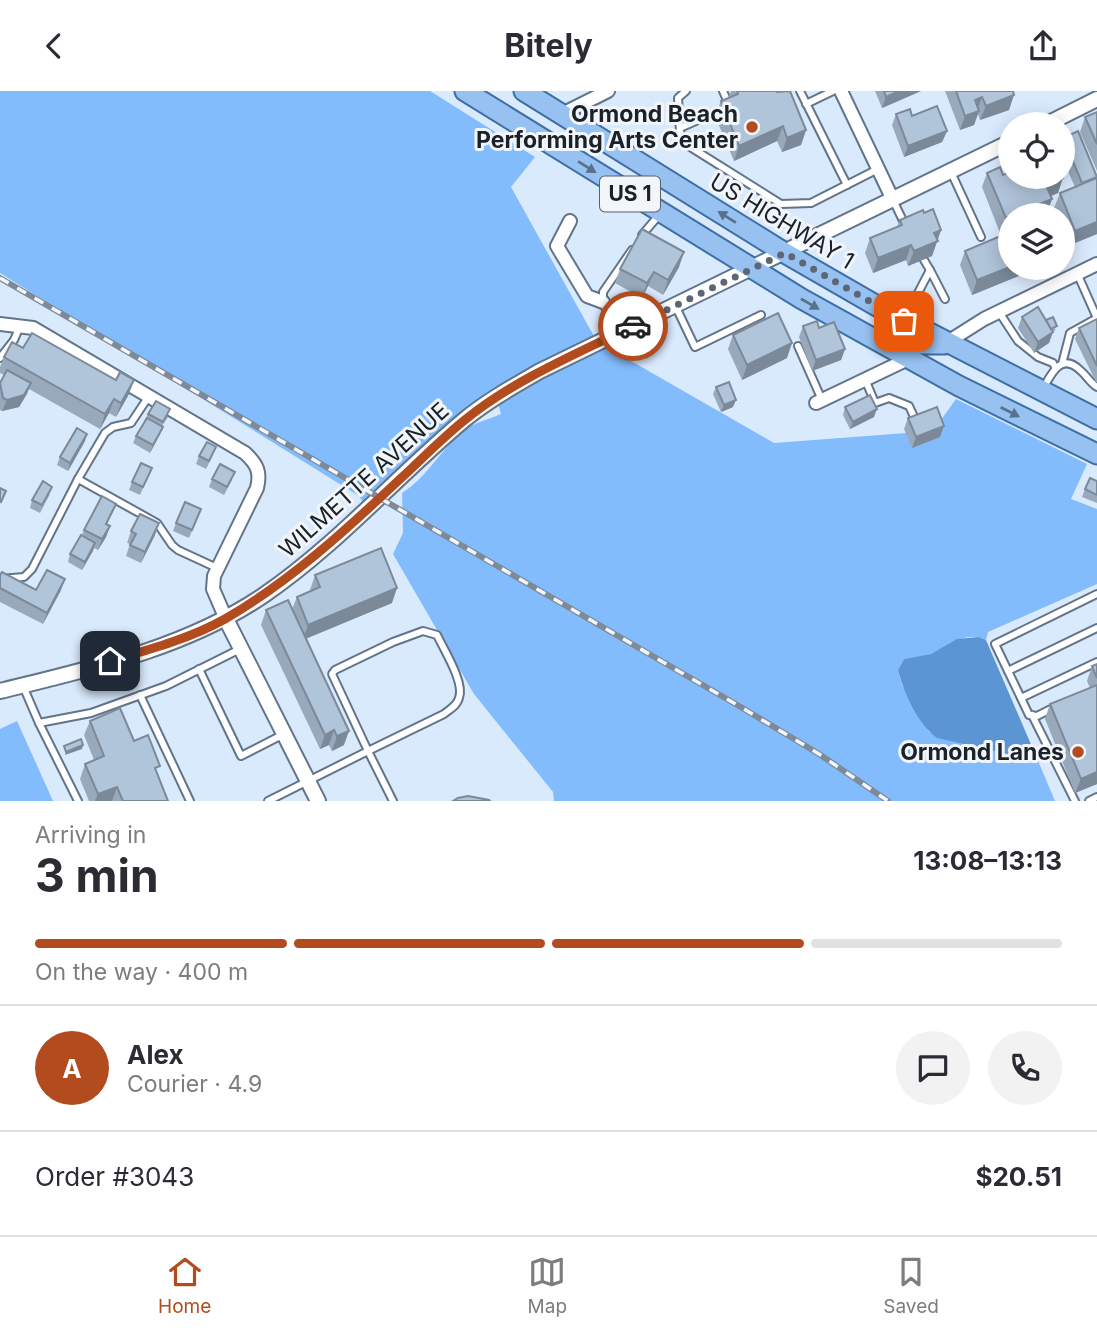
<!DOCTYPE html>
<html lang="en">
<head>
<meta charset="utf-8">
<style>
  body { margin:0; font-family:Inter,sans-serif; background:#f2f2f3; color:#2b2b33; height:100vh; display:flex; flex-direction:column; font-size:26px; white-space:nowrap }
  * { box-sizing:border-box; margin:0 }
  p { font-size:23px; color:#7c7c81 }
  .icon { flex:none; width:38px; height:38px; fill:none; stroke:currentColor; stroke-width:2; stroke-linecap:round; stroke-linejoin:round }
  .map { position:relative; height:710px; overflow:hidden }
  .drawer { display:flex; flex-direction:column; background:#fff; flex:1 }
  .drawer>* { flex:none }
  .fabs { position:absolute; left:998px; top:21px; display:grid; gap:14px }
  .fabs a { display:grid; place-items:center; width:77px; height:77px; border-radius:50%; background:#fff; box-shadow:0 4px 18px #0003; font-size:35px }
  .pin { position:absolute; display:grid; place-items:center; width:60px; height:60px; color:#fff; margin:-30px; border-radius:14px; box-shadow:0 4px 10px #0006 }
  .courier { position:absolute; display:grid; place-items:center; width:70px; height:70px; margin:-35px; border:5px solid #b24c1f; border-radius:50%; background:#fff; color:#222; box-shadow:0 2px 9px #0007 }
  .overview em { font-style:normal; font-weight:700 }
  .overview div { display:flex; flex-direction:column-reverse }
  .overview { display:flex; align-items:center; justify-content:space-between; height:119px; padding:0 35px }
  h1 { font-size:46px; font-weight:700; line-height:52px }
  .bar { display:grid; grid-template-columns:repeat(4,1fr); gap:10px 7px; align-content:center; height:84px; padding:0 35px }
  .bar i { height:9px; border-radius:5px; background:#e1e1e2 }
  .bar .active { background:#b24c1f }
  .bar p { grid-column:span 4 }
  .line { display:flex; align-items:center; gap:18px; padding:0 35px; border-top:2px solid #e1e1e2 }
  .line div { flex:1 }
  .round { display:grid; place-items:center; flex:none; width:74px; height:74px; border-radius:37px; background:#f2f2f3 }
  header { display:flex; justify-content:space-between; align-items:center; height:91px; padding:0 35px; background:#fff; font-size:32px; font-weight:700 }
  .dock { display:flex; justify-content:space-around; align-items:center; height:98px; border-top:2px solid #e1e1e2; background:#fff; font-size:19px; color:#7c7c81 }
  .dock a { display:grid; justify-items:center; gap:4px }
  .dock .active { color:#b24c1f }
  .map>svg:first-child { display:block }
  .green { fill:#82bcfd }
  .water { fill:#5c95d3 }
  .lines { fill:none; stroke-linecap:round; stroke-linejoin:round }
  .service-casing { stroke:#627489; stroke-width:10 }
  .minor-casing { stroke:#627489; stroke-width:16 }
  .tertiary-casing { stroke:#627489; stroke-width:18 }
  .primary-casing { stroke:#3d6ea4; stroke-width:23 }
  .service { stroke:#fff; stroke-width:6 }
  .minor { stroke:#fff; stroke-width:12 }
  .tertiary { stroke:#fff; stroke-width:14 }
  .primary { stroke:#96c1f0; stroke-width:19 }
  .rail-casing { stroke:#7f8a98; stroke-width:6 }
  .rail { stroke:#f2f6fb; stroke-width:3.5; stroke-dasharray:10; stroke-linecap:butt }
  .wall { fill:#97a9bb }
  .shaded-wall { fill:#7b8999 }
  .building { fill:#b0c4da; stroke:#7b8999; stroke-width:2 }
  .oneway { fill:#58718c }
  .done { stroke:#5d6773; stroke-width:7; stroke-dasharray:0 12.6 }
  .route { stroke:#b24c1f; stroke-width:9 }
  .poi-dot { fill:#b24c1f; stroke:#f2f6fb; stroke-width:2.5 }
  .labels { text-anchor:middle; stroke-width:6; stroke-linejoin:round; paint-order:stroke }
  .shield { fill:#f2f6fb; stroke:#5b6168; stroke-width:2 }
  .shield-label { font-size:21px; font-weight:bold; fill:#1a2129 }
  .poi-label { font-size:23px; font-weight:bold; fill:#1a2129; stroke:#f2f6fb; text-anchor:end }
  .street-label { font-size:23px; fill:#1a2129; stroke:#f2f6fb }
</style>
</head>
<body>
<header><svg class="icon" aria-label="back" viewBox="0 0 24 24"><path d="M15 5l-7 7 7 7"/></svg>Bitely<svg class="icon" aria-label="share" viewBox="0 0 24 24"><path d="M12 15V3M7 8l5-5 5 5M5 13v7h14v-7"/></svg></header>
<div class="map">
<svg width="1097" height="710" viewBox="0 0 1097 710">
  <rect width="100%" height="100%" fill="#daeafd"/>
  <g class="green">
    <polygon points="0,0 430,0 535,66 511,96 595,247 538,274 364,413 359,405 0,182"/>
    <path d="M605,255L774,352L933,340L956,308L1087,373L1071,408L1097,418V493L988,541L986,549C966,539 950,554 933,562C924,566 913,566 904,568L898,579L902,594L929,641L1039,672L1055,710H554L553,701L474,603L393,463L403,442L402,402C428,386 441,357 465,339C475,331 490,328 501,323L498,312L542,286Z"/>
    <polygon points="17,630 53,710 0,710 0,638"/>
  </g>
  <path class="water" d="M979,546L986,549L1039,672L1008,663L937,647C917,632 904,602 898,579L904,568L931,563L957,548Z"/>
  <g class="lines">
    <defs>
      <g id="service">
        <polyline points="686,0 678,7 680,41 687,54 781,113 811,112 878,78"/>
        <polyline points="723,0 729,14"/>
        <polyline points="800,0 847,94"/>
        <polyline points="806,13 833,0"/>
        <polyline points="680,37 714,22"/>
        <polyline points="951,81 981,146"/>
        <polyline points="893,109 906,136"/>
        <polyline points="642,144 660,123"/>
        <polyline points="924,169 930,179"/>
        <polyline points="1077,182 1097,227"/>
        <polyline points="675,214 695,256 761,224"/>
        <polyline points="999,221 1018,250 1038,266 1053,272 1055,276"/>
        <polyline points="905,227 930,179 945,208"/>
        <polyline points="615,241 603,211 603,201 632,159"/>
        <polyline points="798,255 822,309"/>
        <polyline points="0,267 14,249 20,235"/>
        <polyline points="1062,273 1070,242 1097,227"/>
        <polyline points="865,288 875,312 889,307 909,315 916,330"/>
        <path d="M1044,296C1052,281 1062,261 1081,280C1087,285 1090,292 1097,296"/>
        <polyline points="78,388 157,432 172,454 178,459 217,477"/>
        <polyline points="0,488 24,486 32,478 78,388 105,342 113,336 131,332 149,305"/>
        <polyline points="1097,503 995,553 1021,607 1097,571"/>
        <path d="M423,540L437,544C444,559 465,592 459,607C457,615 450,618 444,623L368,660L332,583L335,579L393,551Z"/>
        <polyline points="199,578 241,665 284,643"/>
        <polyline points="1008,580 1097,537"/>
        <polyline points="23,595 39,632 91,622 166,595 240,558"/>
        <polyline points="140,604 190,710"/>
        <polyline points="1021,607 1029,624 1037,625 1055,616"/>
        <polyline points="1032,624 1075,710"/>
        <polyline points="39,632 78,710"/>
        <polyline points="268,710 368,660 393,710"/>
        <polyline points="1089,710 1097,706"/>
      </g>
      <g id="minor">
        <polyline points="841,0 893,109"/>
        <polyline points="562,23 608,0"/>
        <polyline points="570,130 557,155 587,205 603,211"/>
        <path d="M0,233L33,237L245,362C257,373 261,381 257,397L214,485L213,498L226,528"/>
        <polyline points="946,252 984,228 1097,173"/>
        <polyline points="816,312 908,268"/>
      </g>
      <g id="tertiary">
        <polyline points="1047,33 1097,8"/>
        <polyline points="226,528 318,710"/>
        <path d="M0,600C90,578 186,557 264,504C337,454 396,386 464,329C487,310 514,295 540,280L1010,51"/>
      </g>
      <g id="primary">
        <polyline points="465,0 802,208 959,295 1097,363"/>
        <polyline points="524,0 785,162 877,215 1097,328"/>
        <polyline points="884,249 906,253 944,253"/>
      </g>
    </defs>
    <use href="#service" class="service-casing"/>
    <use href="#minor" class="minor-casing"/>
    <use href="#tertiary" class="tertiary-casing"/>
    <use href="#primary" class="primary-casing"/>
    <use href="#service" class="service"/>
    <use href="#minor" class="minor"/>
    <use href="#tertiary" class="tertiary"/>
    <use href="#primary" class="primary"/>
    <defs>
      <polyline id="rail" points="0,187 739,615 819,663 888,710"/>
    </defs>
    <use href="#rail" class="rail-casing"/>
    <use href="#rail" class="rail"/>
  </g>
  <g class="wall">
    <polygon points="731,0 777,0 806,39 801,54 782,61 777,50 734,70 715,25 721,10 728,7"/>
    <polygon points="875,0 921,0 882,17"/>
    <polygon points="945,0 1013,0 1009,19 980,29 978,23 974,34 960,39"/>
    <polygon points="1097,21 1097,80 1080,41 1085,26"/>
    <polygon points="896,23 912,25 947,40 942,51 904,66 892,34"/>
    <polygon points="1063,47 1097,86 1097,143 1070,154 1068,158 1062,161 1062,124 1057,124 1054,117 1060,102 1075,96 1062,67"/>
    <polygon points="987,82 1003,84 1058,102 1051,105 1047,123 1000,142 982,96"/>
    <polygon points="924,122 941,139 932,165 908,175 906,169 873,182 865,162 870,147 897,136 900,129"/>
    <polygon points="965,160 1010,177 1027,177 1026,182 972,204 960,174"/>
    <polygon points="679,176 663,204 648,195 642,207 615,192 620,178"/>
    <polygon points="1022,226 1046,229 1056,239 1053,240 1049,252 1034,262 1018,237"/>
    <polygon points="1097,228 1097,291 1096,291 1075,248 1079,237"/>
    <polygon points="803,235 819,237 845,258 841,269 812,280 799,246"/>
    <polygon points="733,244 787,267 742,289 728,258"/>
    <polygon points="23,257 129,303 116,326 109,322 100,338 29,298 19,316 2,320 0,319 0,292 4,284 0,282 0,276 4,266"/>
    <polygon points="716,296 733,316 721,321 713,303"/>
    <polygon points="845,316 874,326 850,338 843,324"/>
    <polygon points="148,323 168,326 162,335 163,336 160,343 150,362 133,352 136,345"/>
    <polygon points="908,327 940,346 912,357 904,338"/>
    <polygon points="85,350 68,380 57,374 60,366"/>
    <polygon points="213,364 206,378 196,373 199,365"/>
    <polygon points="152,377 140,404 129,399 132,391"/>
    <polygon points="212,388 232,389 224,404 209,396"/>
    <polygon points="1097,390 1097,412 1082,406 1085,398"/>
    <polygon points="50,403 40,422 30,417 32,409"/>
    <polygon points="116,413 107,433 110,435 106,446 98,459 94,457 82,479 68,471 70,463 82,444 84,439"/>
    <polygon points="198,426 189,447 173,440 176,432"/>
    <polygon points="131,440 155,444 141,472 126,465 130,453 127,452"/>
    <polygon points="0,484 36,499 61,499 43,533 0,511"/>
    <polygon points="315,484 392,512 306,547 344,654 332,660 329,654 320,658 261,534 266,519 292,518 297,506 310,500 310,499"/>
    <polygon points="1097,573 1097,693 1075,702 1045,628 1050,613 1090,597 1087,590 1092,575"/>
    <polygon points="90,630 134,650 157,683 168,710 89,710 80,688 85,673 94,669 84,644"/>
  </g>
  <g class="shaded-wall">
    <polygon points="899,0 921,0 882,17 886,6"/>
    <polygon points="1014,4 1009,19 980,29 986,15"/>
    <polygon points="982,6 977,20 979,20 974,34 960,39 965,25 975,9"/>
    <polygon points="783,35 777,50 734,70 739,55"/>
    <polygon points="806,39 801,54 782,61 787,47"/>
    <polygon points="947,40 942,51 904,66 908,55"/>
    <polygon points="1063,87 1058,102 1041,109 1046,94"/>
    <polygon points="1052,108 1047,123 1043,124 1012,124"/>
    <polygon points="1010,125 1010,138 1000,142 1006,127"/>
    <polygon points="1097,131 1097,143 1070,154 1068,158 1062,161 1062,151 1073,147 1075,140"/>
    <polygon points="941,139 932,165 908,175 914,160 934,142"/>
    <polygon points="911,154 906,169 873,182 878,167"/>
    <polygon points="684,161 679,176 663,204 668,189"/>
    <polygon points="1010,176 1010,177 1027,177 1026,182 972,204 977,189"/>
    <polygon points="654,181 648,195 642,207 647,192"/>
    <polygon points="1053,241 1049,252 1034,262 1038,251"/>
    <polygon points="792,252 787,267 742,289 747,274"/>
    <polygon points="845,258 841,269 812,280 816,269"/>
    <polygon points="134,289 129,303 116,326 121,312"/>
    <polygon points="31,292 27,303 19,316 2,320 7,309"/>
    <polygon points="114,308 109,322 100,338 105,323"/>
    <polygon points="736,309 733,316 721,321 724,314"/>
    <polygon points="877,318 874,326 850,338 853,331"/>
    <polygon points="944,335 940,346 912,357 916,346"/>
    <polygon points="163,336 160,343 150,362 153,354"/>
    <polygon points="87,343 85,350 68,380 70,372"/>
    <polygon points="159,432 155,444 141,472 145,461"/>
    <polygon points="110,435 106,446 98,459 102,448"/>
    <polygon points="95,452 93,460 82,479 85,471"/>
    <polygon points="65,488 61,499 43,533 47,522"/>
    <polygon points="397,497 392,512 303,549 308,534"/>
    <polygon points="334,639 329,654 320,658 325,644"/>
    <polygon points="349,640 344,654 332,660 337,645"/>
    <polygon points="83,654 82,658 65,664 66,661"/>
    <polygon points="1097,681 1097,693 1075,702 1081,688"/>
    <polygon points="117,696 112,710 95,710 98,703"/>
  </g>
  <g class="building">
    <polygon points="737,0 777,0 777,1 790,0 806,39 787,47 783,35 739,55 721,10 738,3"/>
    <polygon points="884,0 899,0 886,6"/>
    <polygon points="956,0 1013,0 1014,4 986,15 982,6 975,9 979,20 965,25"/>
    <polygon points="937,15 947,40 908,55 896,23 910,18 912,25"/>
    <polygon points="1097,21 1097,53 1085,26"/>
    <polygon points="1078,40 1097,86 1082,92 1063,47"/>
    <polygon points="1000,76 1003,84 1010,81 1010,86 1062,85 1063,87 1046,94 1052,108 1006,127 987,82"/>
    <polygon points="1097,87 1097,131 1075,140 1060,102"/>
    <polygon points="933,118 941,139 934,142 938,150 914,160 911,154 878,167 870,147 902,134 900,129 923,119 924,122"/>
    <polygon points="1062,126 1063,126 1073,147 1062,151"/>
    <polygon points="642,138 684,161 668,189 654,181 647,192 620,178"/>
    <polygon points="1010,141 1010,176 977,189 965,160"/>
    <polygon points="1038,216 1053,241 1038,251 1022,226"/>
    <polygon points="778,222 792,252 747,274 733,244"/>
    <polygon points="1053,226 1057,235 1051,238 1046,229"/>
    <polygon points="1097,228 1097,275 1079,237"/>
    <polygon points="817,230 819,237 834,231 845,258 816,269 803,235"/>
    <polygon points="32,242 116,289 120,281 134,289 121,312 114,308 105,323 4,266 12,251 23,257"/>
    <polygon points="7,279 31,292 24,304 7,309 3,307 0,292"/>
    <polygon points="729,291 736,309 724,314 716,296"/>
    <polygon points="870,304 877,318 853,331 845,316"/>
    <polygon points="156,310 170,318 163,331 148,323"/>
    <polygon points="937,316 944,335 916,346 908,327"/>
    <polygon points="147,327 163,336 153,354 136,345"/>
    <polygon points="77,337 87,343 70,372 60,366"/>
    <polygon points="207,351 216,356 209,370 199,365"/>
    <polygon points="141,372 152,377 143,396 132,391"/>
    <polygon points="220,373 235,381 227,396 212,388"/>
    <polygon points="1090,387 1097,390 1097,404 1085,398"/>
    <polygon points="43,390 52,396 42,414 32,409"/>
    <polygon points="0,397 6,400 1,411 0,410"/>
    <polygon points="102,405 116,413 106,433 110,435 102,448 84,439"/>
    <polygon points="185,411 201,418 192,439 176,432"/>
    <polygon points="140,423 159,432 145,461 130,454 136,443 131,440"/>
    <polygon points="81,444 95,452 85,471 70,463"/>
    <polygon points="381,457 397,497 308,534 297,506 320,496 315,484"/>
    <polygon points="47,479 65,488 47,522 0,497 0,484 2,481 36,499"/>
    <polygon points="288,509 349,640 337,645 334,639 325,644 266,519"/>
    <polygon points="1097,573 1097,587 1092,575"/>
    <polygon points="1097,594 1097,681 1081,688 1050,613"/>
    <polygon points="120,617 134,650 148,644 160,675 155,677 168,710 123,710 117,696 98,703 85,673 104,665 90,630"/>
    <polygon points="81,648 83,654 66,661 64,655"/>
    <polygon points="468,705 489,709 490,710 453,710 458,707"/>
  </g>
  <defs><path id="oneway-solid" d="M-6-.8H1V-3.2L6.5 0L1 3.2V.8H-6Z" transform="scale(1.75)"/></defs>
  <g class="oneway">
    <use href="#oneway-solid" transform="translate(587 76) rotate(32)"/>
    <use href="#oneway-solid" transform="translate(727 126) rotate(-148)"/>
    <use href="#oneway-solid" transform="translate(810 213) rotate(30)"/>
    <use href="#oneway-solid" transform="translate(1010 321) rotate(27)"/>
  </g>
  <g class="lines">
    <polyline class="done" points="633,235 785,162 904,230"/>
    <path class="route" d="M110,570C148,559 189,548 225,528C289,491 345,440 399,389C421,369 442,347 466,328C516,288 576,263 633,235"/>
  </g>
  <g class="poi-dot">
    <circle cx="752" cy="36" r="7"/>
    <circle cx="1078" cy="661" r="7"/>
  </g>
  <g class="labels">
    <rect class="shield" x="600" y="85.5" width="60" height="35" rx="5"/>
    <g class="shield-label">
      <text x="630" y="110">US 1</text>
    </g>
    <g class="poi-label">
      <text x="738" y="31">Ormond Beach<tspan x="738" dy="26">Performing Arts Center</tspan></text>
      <text x="1064" y="669">Ormond Lanes</text>
    </g>
    <g class="street-label">
      <text transform="translate(782 130) rotate(31)" y="8">US HIGHWAY 1</text>
      <text transform="translate(364 389) rotate(-42)" y="8">WILMETTE AVENUE</text>
    </g>
  </g>
</svg>
<div class="fabs">
<a><svg class="icon" aria-label="locate" viewBox="0 0 24 24"><circle cx="12" cy="12" r="6"/><path d="M12 2v4M12 18v4M2 12h4M18 12h4"/></svg></a>
<a><svg class="icon" aria-label="layers" viewBox="0 0 24 24"><path d="M12 4l9 5-9 5-9-5zM3 14l9 5 9-5"/></svg></a>
</div>
<div class="pin" style="left:904px;top:230px;background:#ea580c"><svg class="icon" aria-label="bag" viewBox="0 0 24 24"><path d="M5 8h14l-1 12H6zM9 8a3 3 0 0 1 6 0"/></svg></div>
<div class="pin" style="left:110px;top:570px;background:#1f2937"><svg class="icon" aria-label="home" viewBox="0 0 24 24"><path d="M3 11l9-7 9 7M6 9v11h12V9"/></svg></div>
<div class="courier" style="left:633px;top:235px"><svg class="icon" aria-label="car" viewBox="0 0 24 24"><path d="M5 17H2v-5l4-1 3-4h7l3 4 3 1v5h-3M9 17h6M6 11h13"/><circle cx="7" cy="17" r="2"/><circle cx="17" cy="17" r="2"/></svg></div>
</div>
<section class="drawer">
<div class="overview"><div><h1>3 min</h1><p>Arriving in</p></div><em>13:08–13:13</em></div>
<div class="bar"><i class="active"></i><i class="active"></i><i class="active"></i><i></i><p>On the way · 400 m</p></div>
<div class="line" style="height:126px"><b class="round" style="background:#b24c1f;color:#fff">A</b><div><b>Alex</b><p>Courier · 4.9</p></div><a class="round"><svg class="icon" aria-label="chat" viewBox="0 0 24 24"><path d="M4 5h16v11H9l-5 4z"/></svg></a><a class="round"><svg class="icon" aria-label="phone" viewBox="0 0 24 24"><path d="M5 4h4l2 5-3 2q2 4 5 5l2-3 5 2v4C11 20 4 13 5 4z"/></svg></a></div>
<div class="line" style="height:91px"><div>Order #3043</div><b>$20.51</b></div>
</section>
<nav class="dock">
<a class="active"><svg class="icon" aria-label="home" viewBox="0 0 24 24"><path d="M3 11l9-7 9 7M6 9v11h12V9"/></svg>Home</a>
<a><svg class="icon" aria-label="map" viewBox="0 0 24 24"><path d="M3 6l6-2 6 2 6-2v14l-6 2-6-2-6 2zM9 4v14M15 6v14"/></svg>Map</a>
<a><svg class="icon" aria-label="saved" viewBox="0 0 24 24"><path d="M7 4h10v16l-5-4-5 4z"/></svg>Saved</a>
</nav>
</body>
</html>
